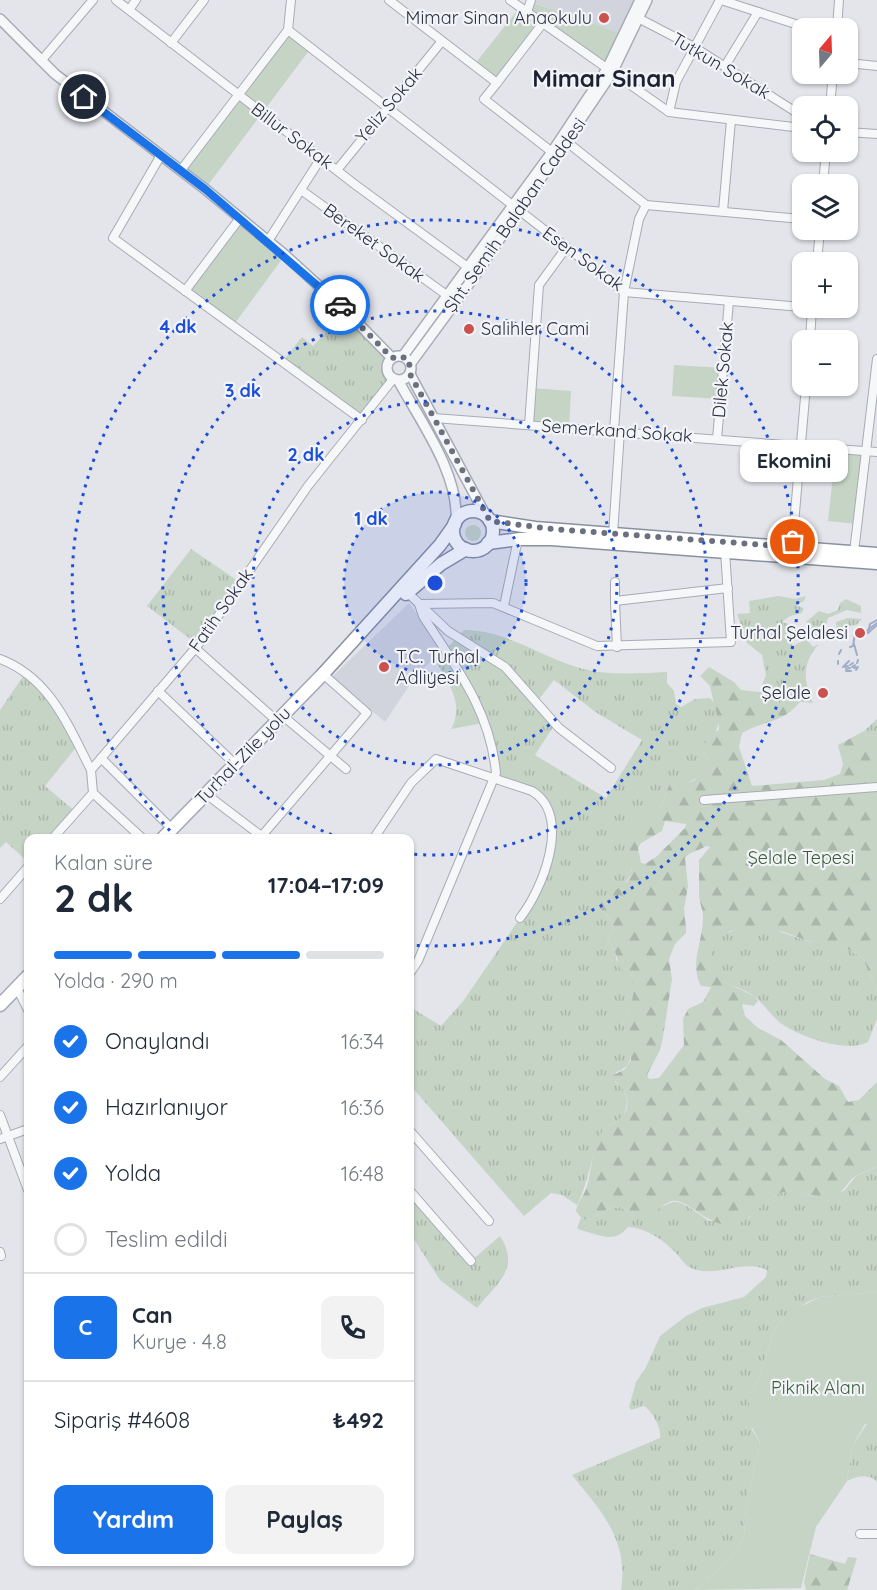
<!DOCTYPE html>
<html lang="tr">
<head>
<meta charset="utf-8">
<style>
  body { margin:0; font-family:Quicksand,sans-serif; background:#f2f2f3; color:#1f2937; height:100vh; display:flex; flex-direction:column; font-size:22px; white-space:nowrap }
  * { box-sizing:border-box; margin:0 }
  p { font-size:20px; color:#747a83 }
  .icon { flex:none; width:33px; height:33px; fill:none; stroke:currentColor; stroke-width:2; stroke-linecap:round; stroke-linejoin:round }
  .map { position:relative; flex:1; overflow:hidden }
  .sheet { position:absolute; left:24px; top:834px; width:390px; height:732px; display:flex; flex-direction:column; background:#fff; border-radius:12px; box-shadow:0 2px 4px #0004 }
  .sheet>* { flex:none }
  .needle { width:39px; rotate:19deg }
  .tools { position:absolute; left:792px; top:18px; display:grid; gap:12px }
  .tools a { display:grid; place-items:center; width:66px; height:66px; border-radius:12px; background:#fff; box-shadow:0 2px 4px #0004; font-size:30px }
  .pin { position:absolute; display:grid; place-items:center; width:51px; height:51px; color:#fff; margin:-26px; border:3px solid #fff; border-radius:50%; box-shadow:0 2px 6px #0007 }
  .courier { position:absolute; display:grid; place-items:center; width:60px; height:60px; margin:-30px; border:4px solid #1a73e8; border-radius:50%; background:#fff; color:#222; box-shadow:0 2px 8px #0007 }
  .bubble { position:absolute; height:42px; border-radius:12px; background:#fff; box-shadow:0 2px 4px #0004; font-size:20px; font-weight:800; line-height:42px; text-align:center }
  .overview em { font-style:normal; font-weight:800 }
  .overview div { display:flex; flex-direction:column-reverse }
  .overview { display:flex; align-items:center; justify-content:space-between; height:102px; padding:0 30px }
  h1 { font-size:39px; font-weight:800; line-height:45px }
  .bar { display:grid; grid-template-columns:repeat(4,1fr); gap:9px 6px; align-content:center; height:72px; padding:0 30px }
  .bar i { height:8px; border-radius:4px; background:#e0e1e3 }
  .bar .active { background:#1a73e8 }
  .bar p { grid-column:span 4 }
  .line { display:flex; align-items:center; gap:15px; padding:0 30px; border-top:2px solid #e0e1e3 }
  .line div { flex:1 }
  .round { display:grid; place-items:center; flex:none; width:63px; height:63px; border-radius:12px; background:#f2f2f3 }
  ol { padding:0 30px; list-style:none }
  li { display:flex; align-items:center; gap:18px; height:66px }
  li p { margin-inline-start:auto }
  li .icon { padding:6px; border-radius:50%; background:#1a73e8; color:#fff; stroke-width:4 }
  li:last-child { color:#747a83 }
  li i { width:33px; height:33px; border:3px solid #e0e1e3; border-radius:50% }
  .cta { display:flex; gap:12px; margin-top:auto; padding:12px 30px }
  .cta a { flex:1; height:69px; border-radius:12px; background:#1a73e8; color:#fff; font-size:24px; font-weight:800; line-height:69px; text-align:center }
  .cta a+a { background:#f2f2f3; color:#1f2937 }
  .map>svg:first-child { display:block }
  .built { fill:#d2d4dd }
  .grass { fill:url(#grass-tufts); fill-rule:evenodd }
  .forest { fill:url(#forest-firs); fill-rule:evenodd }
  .park { fill:#c6d4c5 }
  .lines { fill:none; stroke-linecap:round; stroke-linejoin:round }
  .stream { stroke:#a0adc9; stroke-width:2 }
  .minor-casing { stroke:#a8abb5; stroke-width:10 }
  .tertiary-casing { stroke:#a8abb5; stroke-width:12 }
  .primary-casing { stroke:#a3a7b6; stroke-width:15 }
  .trunk-casing { stroke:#8b90a1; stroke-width:15 }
  .minor { stroke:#f6f7f9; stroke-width:8 }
  .tertiary { stroke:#f6f7f9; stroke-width:9 }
  .primary { stroke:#fff; stroke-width:12 }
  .trunk { stroke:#fff; stroke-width:12 }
  .done { stroke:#6c6f7e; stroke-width:6; stroke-dasharray:0 10.8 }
  .route { stroke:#1a73e8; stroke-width:8 }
  .ring { fill:none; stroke:#1d4ed8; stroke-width:3; stroke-dasharray:3 6 }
  .poi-dot { fill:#ca514e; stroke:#f3f4f8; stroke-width:2 }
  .labels { text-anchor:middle; stroke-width:4.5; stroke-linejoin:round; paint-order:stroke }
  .poi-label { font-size:18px; fill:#2c3043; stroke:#f3f4f8; text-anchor:end }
  .street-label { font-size:18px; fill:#2c3043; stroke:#f3f4f8 }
  .park-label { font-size:18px; fill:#3a5e39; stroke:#f3f4f8 }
  .district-label { font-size:24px; font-weight:bold; fill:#1e2134; stroke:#f3f4f8 }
  .centre { fill:#1d4ed8; stroke:#f3f4f8; stroke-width:3 }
  .ring-label { font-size:18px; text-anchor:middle; font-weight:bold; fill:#1d4ed8; stroke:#f3f4f8; stroke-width:4.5; stroke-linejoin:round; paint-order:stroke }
</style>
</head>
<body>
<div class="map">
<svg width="877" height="1590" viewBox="0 0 877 1590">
  <defs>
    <pattern id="grass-tufts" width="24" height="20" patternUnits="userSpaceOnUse" patternTransform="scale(1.5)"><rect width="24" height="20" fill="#c6d4c5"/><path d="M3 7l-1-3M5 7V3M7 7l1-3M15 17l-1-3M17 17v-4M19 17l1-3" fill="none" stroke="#aab6aa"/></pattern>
    <pattern id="forest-firs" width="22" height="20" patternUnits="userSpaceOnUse" patternTransform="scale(1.5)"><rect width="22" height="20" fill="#c6d4c5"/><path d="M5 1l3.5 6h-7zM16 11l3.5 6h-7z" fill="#aab6aa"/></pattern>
  </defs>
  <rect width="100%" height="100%" fill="#e3e5eb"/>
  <g class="built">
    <polygon points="531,0 640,0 623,34 530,2"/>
    <polygon points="409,603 442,650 415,677 385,722 332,677"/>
  </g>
  <g class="grass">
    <polygon points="346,311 390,360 387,368 391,376 362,420 282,362 302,337 313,346"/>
    <circle cx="473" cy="533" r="8"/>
    <polygon points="191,549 241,583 198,645 147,606"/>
    <path d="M778,596L795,599L806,596L804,601L796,605L803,608L802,613L790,616L782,622L795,626V635L791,640L793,646L806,639L813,647L819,644C802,663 803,680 813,703L794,701L783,686L764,687L762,685L766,675L762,655L747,643L737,614L750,613L749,601Z"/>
    <polygon points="846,599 861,606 861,613 847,610 828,618 825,628 807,631 812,626 806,622 819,611 828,614 838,610 840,603"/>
    <polygon points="848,618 862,619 856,625 848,626 848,632 837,632 836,622"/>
    <path d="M464,630C507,630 542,658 583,669C610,676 640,673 667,672V683L674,691L676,704L681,707L695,699L710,698C728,715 715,736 703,753L709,760L695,779L688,783L670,782L662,806L635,827L625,840L631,864V874L605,914L610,919L614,928L607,939L616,954V960C621,964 628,969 631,974C639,987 631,1010 623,1021C628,1040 641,1064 616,1072L615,1082C629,1091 629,1103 623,1117C617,1121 609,1125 604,1130C594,1141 588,1186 577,1205L562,1195L551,1193L524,1216L410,1085V1007L441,1026L464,1000L520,918L542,879L551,827L539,795L495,780L483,723L451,729C465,704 448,682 435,660ZM554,680L597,713L642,740L606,798L535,755L555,724L536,703Z"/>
    <polygon points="26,672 36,679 78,745 45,786 76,812 53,838 28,838 28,862 6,842 0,848 0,710"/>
    <polygon points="877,719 877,735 866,736 864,731"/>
    <path d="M769,928L813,943H837L863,958L877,992V1019L868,1042C847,1054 796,1036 778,1021C769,1013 762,1001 752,995C740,986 723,985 713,973C708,968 707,962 709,956C713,928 747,927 769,928Z"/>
    <path d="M877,1167V1292L820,1297L807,1302L780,1322L773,1333L759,1378L749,1395L752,1430L760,1442L746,1506L744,1535L732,1558L695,1590H621C629,1540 601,1511 572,1475L660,1438C662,1428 652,1411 644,1406L631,1410L629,1407L636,1382L645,1369L660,1336L686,1316L702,1308L744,1297L766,1277L767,1270C743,1258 713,1280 689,1267C684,1264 680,1257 676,1253C663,1240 647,1228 628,1227C614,1244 600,1235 580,1230L577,1228L581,1218L589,1220L610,1208L621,1207L635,1218C680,1204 665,1189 709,1221L749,1218L763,1203L779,1193L793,1191L816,1196L844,1191L856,1176Z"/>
    <path d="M410,1191L471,1261L500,1236C521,1269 497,1283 477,1308L440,1280L410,1233Z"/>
    <path d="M868,1422L877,1423V1482C869,1473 856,1476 847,1481L852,1447Z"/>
  </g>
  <g class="forest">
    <path d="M709,667L734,682L741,690L760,692L774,682L783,686L794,701L800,702C782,724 764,720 742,733L739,747L752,786L824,780L840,774L843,764L838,745L864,731L866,736L877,735V992L863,958L837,943H813L784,932L759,928L730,931L713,944L708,965C718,983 739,987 755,997L758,1001L754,1006L742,1004L745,1016L758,1028L781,1040L825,1079L839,1086L848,1102L859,1100L877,1082V1167C870,1170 863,1172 856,1176C846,1182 845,1193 832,1196C814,1200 796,1186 778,1194C760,1202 750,1225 729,1225C706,1225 687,1198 672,1201C661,1203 649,1223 635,1218C631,1217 626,1210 621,1207L610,1208L589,1220L581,1218L576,1211C577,1203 583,1197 586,1189C592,1174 592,1142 603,1131C614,1120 630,1118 627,1099C626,1088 616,1085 612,1076L625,1069L631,1060C630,1046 627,1035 623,1021C633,1007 636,989 631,974L620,969L616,954L607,939L614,928L610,919L600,908C601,889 627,892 631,873C633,862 625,852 624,840L639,822L662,806L670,782L678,779L688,783L695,780L698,771L709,760L703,753C704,743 709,733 719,730C718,713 713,702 710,686L700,676ZM665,821L686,824L685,828L656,857L645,864L641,863L638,848L641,843L662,831ZM707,846L710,847L699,860C699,871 699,883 699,894C699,902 703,909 703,917C703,942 689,963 701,986L711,987L703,1002L688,1009L683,1019L684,1045L659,1078L649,1079L647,1075L660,1050L663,1037L672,979L669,959L675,944L686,933V928L684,909L688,886L685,858L689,854Z"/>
    <polygon points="810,1554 845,1564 848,1557 857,1558 847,1590 806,1590 804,1582"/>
  </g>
  <g class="park">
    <polygon points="530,2 623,34 607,69 543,23 497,83 474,65 520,7 527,11"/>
    <polygon points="288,30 311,48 205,189 181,171"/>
    <polygon points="240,218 285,255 233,326 185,291"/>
    <polygon points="674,365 723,368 720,399 672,396"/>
    <polygon points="532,388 571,391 569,427 529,425"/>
    <polygon points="836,448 866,451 857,524 828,521"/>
    <polygon points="877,1292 877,1423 865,1424 852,1447 847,1481 816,1527 801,1588 695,1590 732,1558 744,1535 746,1506 760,1442 750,1424 749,1395 759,1378 773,1333 780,1322 796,1309 820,1297"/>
  </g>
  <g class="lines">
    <g class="stream">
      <polyline points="865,632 877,623"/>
      <polyline points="868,633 877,625"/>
      <polyline points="854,644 857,655"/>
      <polyline points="850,647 853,646 855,634 868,633 870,624 877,620"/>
      <polyline points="839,654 841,650"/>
      <polyline points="838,661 838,664"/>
      <polyline points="857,663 858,660"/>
      <polyline points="850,665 853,663"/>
      <polyline points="843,667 849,661"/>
      <polyline points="845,667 848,666"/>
      <polyline points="852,667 855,665"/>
      <polyline points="854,668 856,667"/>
      <polyline points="846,669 850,668"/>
      <polyline points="856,670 858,667"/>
      <polyline points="846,671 851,671"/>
    </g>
    <defs>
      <g id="minor">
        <polyline points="116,0 357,186 469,268"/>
        <polyline points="389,0 497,83 484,99 552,152"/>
        <polyline points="510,0 669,112 802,128"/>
        <polyline points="721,0 808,28"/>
        <polyline points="129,10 136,0"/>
        <polyline points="527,12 531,0"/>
        <polyline points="638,18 694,47 802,116"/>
        <polyline points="837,28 839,0"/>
        <polyline points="288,30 624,292 802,307"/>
        <polyline points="171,43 204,0"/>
        <polyline points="41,61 93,0"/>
        <polyline points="848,63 877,66"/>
        <polyline points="725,66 758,12"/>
        <polyline points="497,83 543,23"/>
        <polyline points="830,106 833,74"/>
        <polyline points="669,112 676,82 720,0"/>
        <polyline points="848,132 877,134"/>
        <polyline points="567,142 646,205 802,219"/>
        <polyline points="161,155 113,238 362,420"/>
        <polyline points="181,170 288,30 291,0"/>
        <polyline points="337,170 442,41"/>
        <polyline points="823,184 826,152"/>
        <polyline points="301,190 448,296"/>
        <polyline points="723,211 731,120"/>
        <polyline points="268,241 321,158"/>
        <polyline points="817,262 820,230"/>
        <polyline points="185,291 240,218"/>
        <polyline points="810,340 812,308"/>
        <polyline points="434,418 877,452"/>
        <polyline points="529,425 539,285 566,248"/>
        <polyline points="614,430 624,292 639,219 646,205"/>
        <polyline points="717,439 729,301"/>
        <polyline points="613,534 620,431"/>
        <polyline points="792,547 806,386"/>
        <polyline points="854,552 877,359"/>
        <polyline points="615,582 615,601"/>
        <polyline points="408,593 448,631 505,667 559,728 611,768"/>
        <polyline points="504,606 518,539"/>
        <polyline points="617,647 615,601 728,588"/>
        <polyline points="195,648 277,721"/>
        <path d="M0,659C50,678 68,725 91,770"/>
        <polyline points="158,691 235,764"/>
        <polyline points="283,716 346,769"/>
        <polyline points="101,758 172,829"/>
        <polyline points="93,793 142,838"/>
        <polyline points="206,794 264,838"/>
        <polyline points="704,800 877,787"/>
        <polyline points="53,838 93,793 91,770 198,645 308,486 394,378"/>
        <polyline points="260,838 367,713 323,674"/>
        <path d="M374,838L411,783L436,759L532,791C573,816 542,890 520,918"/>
        <polyline points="0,899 28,867"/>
        <path d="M410,973L418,961L496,773C490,710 456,667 423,616L419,604L493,603L597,646L731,642L725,551"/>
        <polyline points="17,988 28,1010"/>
        <polyline points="0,1077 28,1046"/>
        <polyline points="0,1115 28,1190"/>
        <polyline points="410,1131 489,1221"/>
        <polyline points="0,1139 28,1129"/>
        <polyline points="410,1191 471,1261"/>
        <polyline points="0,1252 1,1256"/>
        <polyline points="860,1534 877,1534"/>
      </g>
      <g id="tertiary">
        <polyline points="0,19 55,74 205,189 285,255 343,308 392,358"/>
        <circle cx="399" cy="368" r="12"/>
        <polyline points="403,356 552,152 607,69 640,0"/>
        <polyline points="411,363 474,277 612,73 647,0"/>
        <polyline points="410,374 486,516"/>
        <path d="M398,380C420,421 459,473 456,521"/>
      </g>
      <g id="primary">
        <polyline points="163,838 323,674"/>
        <polyline points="0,1005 28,976"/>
      </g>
      <g id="trunk">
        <circle cx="473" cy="531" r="20"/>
        <polyline points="490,521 535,528 877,554"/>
        <polyline points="488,543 520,539 551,539 877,563"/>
        <polyline points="406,594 441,564 466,549"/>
        <polyline points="323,674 440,545 455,524"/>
      </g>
    </defs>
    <use href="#minor" class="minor-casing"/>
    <use href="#tertiary" class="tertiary-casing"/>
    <use href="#primary" class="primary-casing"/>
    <use href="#trunk" class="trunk-casing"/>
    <use href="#minor" class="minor"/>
    <use href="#tertiary" class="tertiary"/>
    <use href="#primary" class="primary"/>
    <use href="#trunk" class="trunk"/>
  </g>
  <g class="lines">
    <polyline class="done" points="340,305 392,358 400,356 409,360 410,374 490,521 552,529 792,547 793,542"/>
    <polyline class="route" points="84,97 205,189 340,305"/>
  </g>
  <circle cx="435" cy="583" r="91" fill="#1d4ed8" fill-opacity=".12"/>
  <g class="ring">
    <circle cx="435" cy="583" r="91"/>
    <circle cx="435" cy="583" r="182"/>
    <path d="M340 838A272 272 0 1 1 411 854"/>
    <path d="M176 837A363 363 0 1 1 410 945"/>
  </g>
  <g class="poi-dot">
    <circle cx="604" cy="18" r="6"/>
    <circle cx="469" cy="329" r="6"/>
    <circle cx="860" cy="633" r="6"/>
    <circle cx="384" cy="667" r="6"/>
    <circle cx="823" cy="693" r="6"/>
  </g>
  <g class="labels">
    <g class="poi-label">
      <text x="592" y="24">Mimar Sinan Anaokulu</text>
      <text x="481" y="335" text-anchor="start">Salihler Cami</text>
      <text x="848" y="639">Turhal Şelalesi</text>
      <text x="396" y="663" text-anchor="start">T.C. Turhal<tspan x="396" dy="21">Adliyesi</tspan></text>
      <text x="811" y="699">Şelale</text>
    </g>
    <g class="street-label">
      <text transform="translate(721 66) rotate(31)" y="6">Tutkun Sokak</text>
      <text transform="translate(389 105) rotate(-50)" y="6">Yeliz Sokak</text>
      <text transform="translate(292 136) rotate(37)" y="6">Billur Sokak</text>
      <text transform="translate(515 215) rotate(-55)" y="6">Şht. Semih Balaban Caddesi</text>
      <text transform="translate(374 243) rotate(36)" y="6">Bereket Sokak</text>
      <text transform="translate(583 259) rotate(36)" y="6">Esen Sokak</text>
      <text transform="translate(723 370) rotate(-85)" y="6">Dilek Sokak</text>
      <text transform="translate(617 431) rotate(4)" y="6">Semerkand Sokak</text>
      <text transform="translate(221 610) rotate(-55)" y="6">Fatih Sokak</text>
      <text transform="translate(243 756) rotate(-46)" y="6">Turhal-Zile yolu</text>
    </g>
    <g class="park-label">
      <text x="801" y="864">Şelale Tepesi</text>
      <text x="818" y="1394">Piknik Alanı</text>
    </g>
    <g class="district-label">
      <text x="604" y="87">Mimar Sinan</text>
    </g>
  </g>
  <circle cx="435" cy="583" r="9" class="centre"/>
  <g class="ring-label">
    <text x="178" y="333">4 dk</text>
    <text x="243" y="397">3 dk</text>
    <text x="306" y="461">2 dk</text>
    <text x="371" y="525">1 dk</text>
  </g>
</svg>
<div class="tools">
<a><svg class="needle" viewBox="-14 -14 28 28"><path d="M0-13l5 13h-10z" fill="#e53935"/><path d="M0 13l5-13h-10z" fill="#747a83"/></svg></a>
<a><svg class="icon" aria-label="locate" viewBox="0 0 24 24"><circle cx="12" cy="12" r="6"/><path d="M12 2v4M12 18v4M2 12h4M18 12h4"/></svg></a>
<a><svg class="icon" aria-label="layers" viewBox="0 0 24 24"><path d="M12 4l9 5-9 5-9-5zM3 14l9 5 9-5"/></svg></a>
<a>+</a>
<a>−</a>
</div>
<div class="pin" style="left:793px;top:542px;background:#ea580c"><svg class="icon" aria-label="bag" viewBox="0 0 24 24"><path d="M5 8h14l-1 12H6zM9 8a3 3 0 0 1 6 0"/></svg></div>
<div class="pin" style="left:84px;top:97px;background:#1f2937"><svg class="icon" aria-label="home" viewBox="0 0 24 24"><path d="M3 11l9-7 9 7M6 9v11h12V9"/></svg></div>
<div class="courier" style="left:340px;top:305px"><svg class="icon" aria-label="car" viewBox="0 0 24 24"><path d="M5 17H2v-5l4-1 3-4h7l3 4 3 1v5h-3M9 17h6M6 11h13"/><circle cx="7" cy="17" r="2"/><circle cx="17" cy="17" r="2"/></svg></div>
<div class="bubble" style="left:740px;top:440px;width:108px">Ekomini</div>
<section class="sheet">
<div class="overview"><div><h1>2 dk</h1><p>Kalan süre</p></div><em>17:04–17:09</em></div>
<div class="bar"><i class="active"></i><i class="active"></i><i class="active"></i><i></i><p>Yolda · 290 m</p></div>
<ol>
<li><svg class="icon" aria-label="check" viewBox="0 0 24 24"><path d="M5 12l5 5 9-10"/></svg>Onaylandı<p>16:34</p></li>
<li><svg class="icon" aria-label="check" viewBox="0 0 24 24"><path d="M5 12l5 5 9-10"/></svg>Hazırlanıyor<p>16:36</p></li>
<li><svg class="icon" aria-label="check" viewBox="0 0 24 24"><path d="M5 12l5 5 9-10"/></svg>Yolda<p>16:48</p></li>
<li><i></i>Teslim edildi</li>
</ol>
<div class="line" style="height:108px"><b class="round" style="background:#1a73e8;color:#fff">C</b><div><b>Can</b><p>Kurye · 4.8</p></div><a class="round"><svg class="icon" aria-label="phone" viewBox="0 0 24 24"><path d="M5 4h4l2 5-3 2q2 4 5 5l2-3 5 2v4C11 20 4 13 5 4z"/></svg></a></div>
<div class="line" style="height:78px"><div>Sipariş #4608</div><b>₺492</b></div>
<div class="cta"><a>Yardım</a><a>Paylaş</a></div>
</section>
</div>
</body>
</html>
